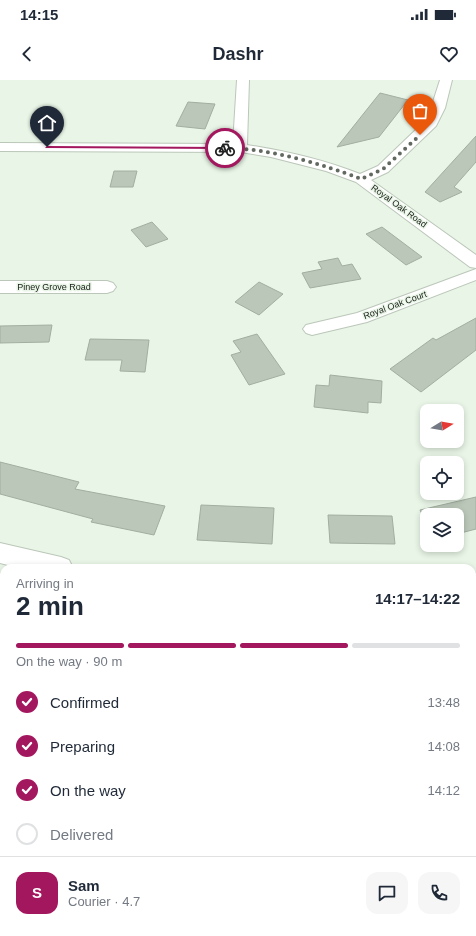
<!DOCTYPE html>
<html lang="en">
<head>
<meta charset="utf-8">
<style>
  body { margin:0; font-family:Arial,sans-serif; background:#f6f6f7; color:#1f2937; height:100vh; display:flex; flex-direction:column; font-size:15px; white-space:nowrap }
  * { box-sizing:border-box; margin:0 }
  p { font-size:13px; color:#747a83 }
  .icon { flex:none; width:22px; height:22px; fill:none; stroke:currentColor; stroke-width:2; stroke-linecap:round; stroke-linejoin:round }
  .map { position:relative; flex:1; overflow:hidden }
  .side { position:absolute; left:0px; top:484px; width:476px; height:372px; display:flex; flex-direction:column; background:#fff; border-radius:12px 12px 0 0; box-shadow:0 2px 6px #0003 }
  .side>* { flex:none }
  .needle { width:26px; rotate:79deg }
  .fabs { position:absolute; left:420px; top:324px; display:grid; gap:8px }
  .fabs a { display:grid; place-items:center; width:44px; height:44px; border-radius:8px; background:#fff; box-shadow:0 2px 6px #0003; font-size:20px }
  .pin { position:absolute; display:grid; place-items:center; width:34px; height:34px; color:#fff; margin:-41px -17px; border-radius:50% 50% 50% 0; rotate:-45deg; box-shadow:0 0 4px #0007 }
  .pin .icon { rotate:45deg }
  .courier { position:absolute; display:grid; place-items:center; width:40px; height:40px; margin:-20px; border:3px solid #a3175e; border-radius:50%; background:#fff; color:#222; box-shadow:0 1px 5px #0007 }
  .head em { font-style:normal; font-weight:700 }
  .head div { display:flex; flex-direction:column-reverse }
  .head { display:flex; align-items:center; justify-content:space-between; height:68px; padding:0 16px }
  h1 { font-size:26px; font-weight:700; line-height:30px }
  .bar { display:grid; grid-template-columns:repeat(4,1fr); gap:6px 4px; align-content:center; height:48px; padding:0 16px }
  .bar i { height:5px; border-radius:3px; background:#e0e1e3 }
  .bar .selected { background:#a3175e }
  .bar p { grid-column:span 4 }
  .line { display:flex; align-items:center; gap:10px; padding:0 16px; border-top:1px solid #e0e1e3 }
  .line div { flex:1 }
  .round { display:grid; place-items:center; flex:none; width:42px; height:42px; border-radius:12px; background:#f6f6f7 }
  ol { padding:0 16px; list-style:none }
  li { display:flex; align-items:center; gap:12px; height:44px }
  li p { margin-inline-start:auto }
  li .icon { padding:4px; border-radius:50%; background:#a3175e; color:#fff; stroke-width:4 }
  li:last-child { color:#747a83 }
  li i { width:22px; height:22px; border:2px solid #e0e1e3; border-radius:50% }
  .status { display:flex; justify-content:space-between; align-items:center; height:28px; padding:0 20px; background:#fff; direction:ltr }
  .status svg { height:11px; fill:currentColor }
  header { display:flex; justify-content:space-between; align-items:center; height:52px; padding:0 16px; background:#fff; font-size:18px; font-weight:700 }
  .map>svg:first-child { display:block }
  .forest { fill:#e4adc0 }
  .building { fill:#bbc7b9; stroke:#a2aea0 }
  .lines { fill:none; stroke-linecap:round; stroke-linejoin:round }
  .minor-casing { stroke:#bbc7b9; stroke-width:2 }
  .minor { fill:#fff; fill-rule:evenodd }
  .route { fill:#a3175e }
  .done { stroke:#616960; stroke-width:4; stroke-dasharray:0 7.2 }
  .labels { text-anchor:middle; stroke-width:3; stroke-linejoin:round; paint-order:stroke }
  .far-street-label { font-size:9px; fill:#181d17; stroke:#e9f6e7 }
</style>
</head>
<body>
<div class="status"><b>14:15</b><svg viewBox="0 0 49 12"><path d="M0 12V9h3v3zM5 12V6h3v6zM10 12V3h3v9zM15 12V0h3v12zM26 1h20v11H26zM47 4h2v5h-2z"/></svg></div>
<header><svg class="icon" aria-label="back" viewBox="0 0 24 24"><path d="M15 5l-7 7 7 7"/></svg>Dashr<svg class="icon" aria-label="heart" viewBox="0 0 24 24"><path d="M12 20l-8-8c-3-5 5-10 8-4 3-6 11-1 8 4z"/></svg></header>
<div class="map">
<svg width="476" height="856" viewBox="0 0 476 856">
  <rect width="100%" height="100%" fill="#e9f6e7"/>
  <g class="forest">
    <polygon points="476,677 476,834 472,836 472,678"/>
    <polygon points="148,852 441,852 433,856 149,856 150,854"/>
  </g>
  <g class="building">
    <polygon points="380,13 408,20 379,57 337,67"/>
    <polygon points="188,22 215,24 205,49 176,46"/>
    <polygon points="476,56 476,82 454,107 462,112 440,122 425,112"/>
    <polygon points="114,91 137,91 133,107 110,107"/>
    <polygon points="152,142 168,159 146,167 131,150"/>
    <polygon points="382,147 422,177 406,185 366,154"/>
    <polygon points="338,178 342,186 352,184 361,199 310,208 302,193 322,189 318,182"/>
    <polygon points="259,202 283,214 259,235 235,222"/>
    <polygon points="476,238 476,270 421,312 390,289 433,258 436,260"/>
    <polygon points="52,245 49,262 0,263 0,246"/>
    <polygon points="257,254 285,294 249,305 231,275 241,272 233,261"/>
    <polygon points="90,259 149,260 145,292 120,291 122,280 85,280"/>
    <polygon points="330,295 382,301 381,323 368,322 368,333 314,327 316,305 329,306"/>
    <polygon points="0,382 79,402 75,409 165,426 154,455 91,442 93,439 0,414"/>
    <polygon points="476,417 476,449 457,454 457,435 427,435 427,445 420,430"/>
    <polygon points="201,425 274,428 272,464 197,460"/>
    <polygon points="328,435 392,436 395,464 330,463"/>
  </g>
  <g class="lines">
    <defs>
      <g id="minor">
        <path d="M237,0H249L247,65C286,71 324,80 360,94L378,86L425,41L431,28L440,0H452L445,28L436,46L388,92L371,100L476,175V188L470,187L356,102L326,91L271,77L240,72L0,71V63L233,64Z"/>
        <polygon points="476,189 476,200 367,242 312,255 306,253 303,249 306,245 357,233"/>
        <polygon points="0,201 107,201 113,203 116,207 113,211 107,213 0,213"/>
        <polygon points="0,463 61,477 69,480 73,488 19,488 0,483"/>
        <polygon points="476,496 476,518 472,519 472,497"/>
      </g>
    </defs>
    <use href="#minor" class="minor-casing"/>
    <use href="#minor" class="minor"/>
  </g>
  <polygon class="route" points="47,66 225,67 227,68 225,69 45,68"/>
  <g class="lines">
    <path class="done" d="M225,68C267,68 323,84 361,99L383,89L420,55"/>
  </g>
  <g class="labels">
    <g class="far-street-label">
      <text transform="translate(399 126) rotate(36)" y="3">Royal Oak Road</text>
      <text x="54" y="210">Piney Grove Road</text>
      <text transform="translate(395 225) rotate(-20)" y="3">Royal Oak Court</text>
    </g>
  </g>
</svg>
<div class="fabs">
<a><svg class="needle" viewBox="-14 -14 28 28"><path d="M0-13l5 13h-10z" fill="#e53935"/><path d="M0 13l5-13h-10z" fill="#747a83"/></svg></a>
<a><svg class="icon" aria-label="locate" viewBox="0 0 24 24"><circle cx="12" cy="12" r="6"/><path d="M12 2v4M12 18v4M2 12h4M18 12h4"/></svg></a>
<a><svg class="icon" aria-label="layers" viewBox="0 0 24 24"><path d="M12 4l9 5-9 5-9-5zM3 14l9 5 9-5"/></svg></a>
</div>
<div class="pin" style="left:420px;top:55px;background:#ea580c"><svg class="icon" aria-label="bag" viewBox="0 0 24 24"><path d="M5 8h14l-1 12H6zM9 8a3 3 0 0 1 6 0"/></svg></div>
<div class="pin" style="left:47px;top:67px;background:#1f2937"><svg class="icon" aria-label="home" viewBox="0 0 24 24"><path d="M3 11l9-7 9 7M6 9v11h12V9"/></svg></div>
<div class="courier" style="left:225px;top:68px"><svg class="icon" aria-label="bike" viewBox="0 0 24 24"><circle cx="6" cy="16" r="4"/><circle cx="18" cy="16" r="4"/><path d="M6 16l4-8h5l3 8M10 8l3 8H6M13 5h3"/></svg></div>
<section class="side">
<div class="head"><div><h1>2 min</h1><p>Arriving in</p></div><em>14:17–14:22</em></div>
<div class="bar"><i class="selected"></i><i class="selected"></i><i class="selected"></i><i></i><p>On the way · 90 m</p></div>
<ol>
<li><svg class="icon" aria-label="check" viewBox="0 0 24 24"><path d="M5 12l5 5 9-10"/></svg>Confirmed<p>13:48</p></li>
<li><svg class="icon" aria-label="check" viewBox="0 0 24 24"><path d="M5 12l5 5 9-10"/></svg>Preparing<p>14:08</p></li>
<li><svg class="icon" aria-label="check" viewBox="0 0 24 24"><path d="M5 12l5 5 9-10"/></svg>On the way<p>14:12</p></li>
<li><i></i>Delivered</li>
</ol>
<div class="line" style="height:72px"><b class="round" style="background:#a3175e;color:#fff">S</b><div><b>Sam</b><p>Courier · 4.7</p></div><a class="round"><svg class="icon" aria-label="chat" viewBox="0 0 24 24"><path d="M4 5h16v11H9l-5 4z"/></svg></a><a class="round"><svg class="icon" aria-label="phone" viewBox="0 0 24 24"><path d="M5 4h4l2 5-3 2q2 4 5 5l2-3 5 2v4C11 20 4 13 5 4z"/></svg></a></div>
</section>
</div>
</body>
</html>
